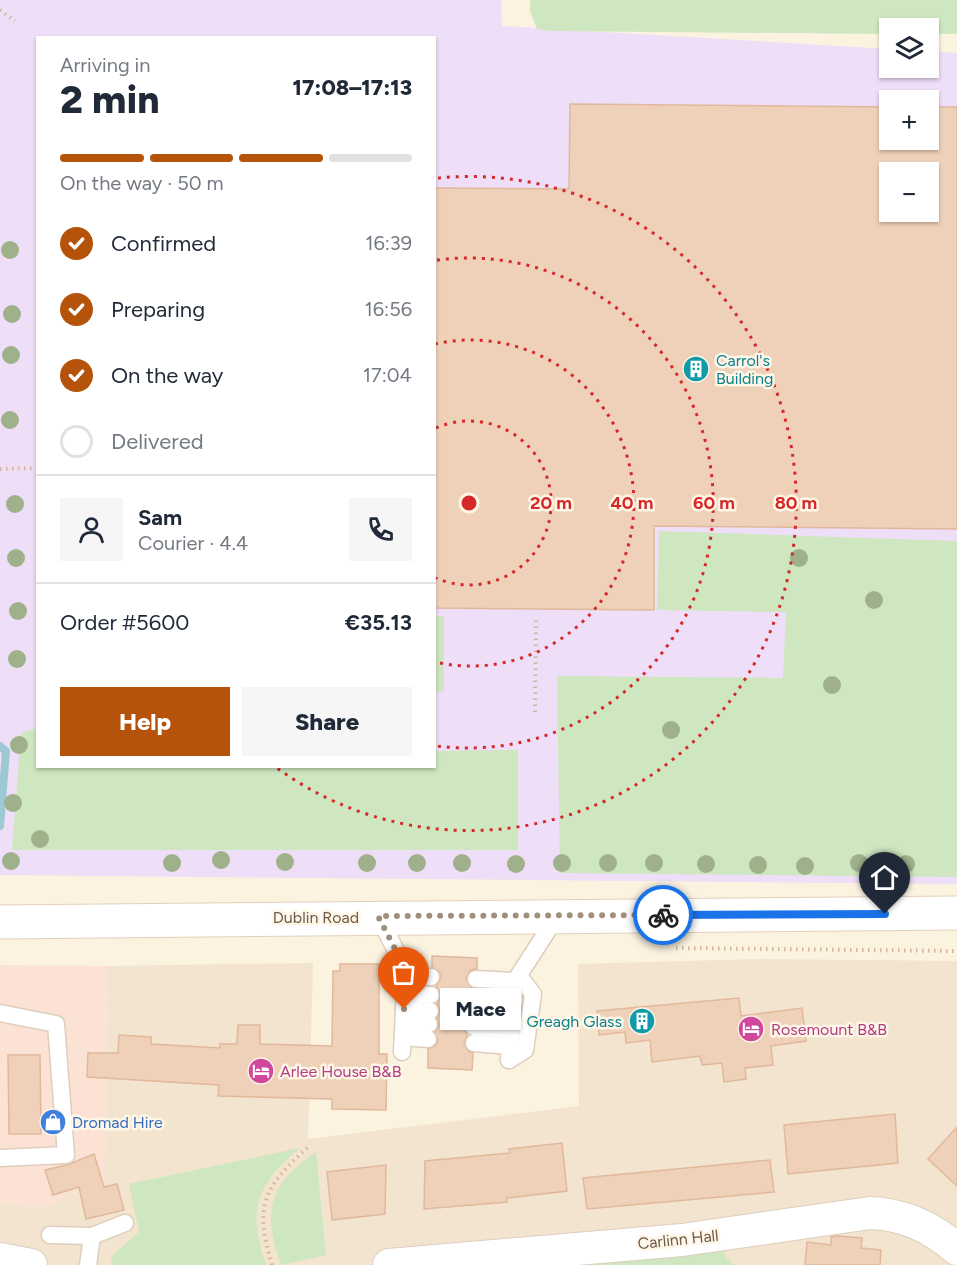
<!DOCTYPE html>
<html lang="en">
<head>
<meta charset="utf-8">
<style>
  body { margin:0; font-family:Figtree,sans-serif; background:#f6f6f7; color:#1f2937; height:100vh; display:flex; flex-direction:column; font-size:22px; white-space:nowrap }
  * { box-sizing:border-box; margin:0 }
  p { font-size:20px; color:#747a83 }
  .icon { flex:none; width:33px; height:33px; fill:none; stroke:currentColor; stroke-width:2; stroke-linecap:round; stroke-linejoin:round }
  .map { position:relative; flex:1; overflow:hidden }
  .sheet { position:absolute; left:36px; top:36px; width:400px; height:732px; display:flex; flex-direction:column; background:#fff; border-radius:0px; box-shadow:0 2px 4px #0004 }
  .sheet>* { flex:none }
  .tools { position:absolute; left:879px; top:18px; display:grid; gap:12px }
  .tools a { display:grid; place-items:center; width:60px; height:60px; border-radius:0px; background:#fff; box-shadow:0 2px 4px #0004; font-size:30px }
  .pin { position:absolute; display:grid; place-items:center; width:51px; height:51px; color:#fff; margin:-62px -26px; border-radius:50% 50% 50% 0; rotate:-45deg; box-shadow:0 0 6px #0007 }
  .pin .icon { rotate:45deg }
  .courier { position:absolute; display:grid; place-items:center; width:60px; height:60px; margin:-30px; border:4px solid #1a73e8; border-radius:50%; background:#fff; color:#222; box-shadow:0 2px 8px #0007 }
  .bubble { position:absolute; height:42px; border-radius:0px; background:#fff; box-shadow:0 2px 4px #0004; font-size:20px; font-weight:800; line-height:42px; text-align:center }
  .head em { font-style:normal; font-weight:800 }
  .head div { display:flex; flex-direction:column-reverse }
  .head { display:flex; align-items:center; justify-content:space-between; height:102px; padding:0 24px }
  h1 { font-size:39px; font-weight:800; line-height:45px }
  .bar { display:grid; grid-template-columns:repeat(4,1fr); gap:9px 6px; align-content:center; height:72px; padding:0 24px }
  .bar i { height:8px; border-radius:4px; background:#e0e1e3 }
  .bar .selected { background:#b45309 }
  .bar p { grid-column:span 4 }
  .line { display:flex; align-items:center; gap:15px; padding:0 24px; border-top:2px solid #e0e1e3 }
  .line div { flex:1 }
  .round { display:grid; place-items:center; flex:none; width:63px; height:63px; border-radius:0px; background:#f6f6f7 }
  ol { padding:0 24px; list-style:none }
  li { display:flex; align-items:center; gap:18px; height:66px }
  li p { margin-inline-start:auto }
  li .icon { padding:6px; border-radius:50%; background:#b45309; color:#fff; stroke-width:4 }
  li:last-child { color:#747a83 }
  li i { width:33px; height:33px; border:3px solid #e0e1e3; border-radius:50% }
  .primary-button { display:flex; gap:12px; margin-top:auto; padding:12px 24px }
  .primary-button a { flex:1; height:69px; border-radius:0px; background:#b45309; color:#fff; font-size:24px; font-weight:800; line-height:69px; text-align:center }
  .primary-button a+a { background:#f6f6f7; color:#1f2937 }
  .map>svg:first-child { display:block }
  .residential { fill:#f2e4cf }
  .commercial { fill:#fbe2d4 }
  .education { fill:#efdef7; fill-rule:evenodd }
  .green { fill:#cee7c0 }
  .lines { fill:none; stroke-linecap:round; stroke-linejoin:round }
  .stream { stroke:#9dc9d4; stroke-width:8 }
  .building { fill:#efd1b9; stroke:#e1b89b; stroke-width:1.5; fill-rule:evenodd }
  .lane-casing { stroke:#decebd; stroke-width:19 }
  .street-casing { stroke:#decebd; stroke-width:34 }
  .secondary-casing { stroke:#e3d0bb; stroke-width:35 }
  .path { stroke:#d3b59d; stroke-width:4; stroke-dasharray:1.5 4.5; stroke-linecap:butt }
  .lane { stroke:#fff; stroke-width:16 }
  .street { stroke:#fff; stroke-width:32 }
  .secondary { stroke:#fff; stroke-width:33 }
  .tree { fill:#9fb18a }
  .done { stroke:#a18f7e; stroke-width:6; stroke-dasharray:0 10.8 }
  .route { stroke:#1a73e8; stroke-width:8 }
  .ring { fill:none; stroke:#d62828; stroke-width:3; stroke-dasharray:3 6 }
  .labels { text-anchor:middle; stroke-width:5; stroke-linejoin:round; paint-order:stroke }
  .culture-label { font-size:16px; fill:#0d838f; stroke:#fef6e6; text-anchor:start }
  .street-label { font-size:16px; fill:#705949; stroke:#fef6e6 }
  .hotel-label { font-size:16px; fill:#b23c85; stroke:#fef6e6; text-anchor:start }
  .shop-label { font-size:16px; fill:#366cbe; stroke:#fef6e6; text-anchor:start }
  .centre { fill:#d62828; stroke:#fef6e6; stroke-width:3 }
  .ring-label { font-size:18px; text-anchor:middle; font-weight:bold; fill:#d62828; stroke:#fef6e6; stroke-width:5; stroke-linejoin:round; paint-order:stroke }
</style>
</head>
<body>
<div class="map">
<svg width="957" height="1265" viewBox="0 0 957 1265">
  <rect width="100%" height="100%" fill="#fbf2e0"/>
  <polygon class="residential" points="759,959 957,961 957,1265 0,1265 0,1203 42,1207 53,1204 63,1196 105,1182 107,966 313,963 308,1139 579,1106 578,964"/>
  <polygon class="commercial" points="0,965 107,966 105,1182 63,1196 53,1204 42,1207 0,1203"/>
  <path class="education" d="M0,0H501L502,26L889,49L890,68H928L929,51L957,53V884L0,875ZM38,38H435V766H38ZM890,100H928V140H890ZM890,172H928V212H890Z"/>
  <g class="green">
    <polygon points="530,0 957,0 957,34 929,34 928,28 890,28 889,34 551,31 537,29 530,11"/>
    <polygon points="659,531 957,541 957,877 560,873 557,676 783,678 786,612 657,610"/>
    <polygon points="435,616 444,616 444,691 435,692"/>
    <polygon points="37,728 38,766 435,766 435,751 518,750 518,850 12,850 21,733"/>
    <path d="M300,1148C256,1185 247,1210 266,1265H113L111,1262L112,1256L139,1232L129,1184Z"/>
    <path d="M316,1152L326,1255L281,1265C262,1213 268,1184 316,1152Z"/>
    <polygon points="726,1246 725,1256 734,1265 538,1265"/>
  </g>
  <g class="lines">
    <polyline class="stream" points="0,746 6,751 0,826"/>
  </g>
  <g class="building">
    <path d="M570,104L890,107V140H928V107H957V529L654,526V610L435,608V188L569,189ZM890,172H928V212H890Z"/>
    <polygon points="432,956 477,958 477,969 471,970 466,978 472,988 465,998 469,1006 465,1013 467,1020 464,1027 467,1035 464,1043 468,1051 473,1053 472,1070 428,1068 428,1049 436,1045 438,1040 435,1032 439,1025 437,1018 440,1011 437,1003 441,995 436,986 441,978 441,973 432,967"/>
    <polygon points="340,964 379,964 379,1054 387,1054 386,1110 332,1109 332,1099 218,1096 219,1085 87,1077 88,1053 118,1053 119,1035 151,1037 151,1044 220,1048 220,1044 237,1044 238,1025 260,1025 260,1044 332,1046 333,971 340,971"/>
    <polygon points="739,998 741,1016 802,1008 806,1041 771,1046 773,1065 745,1068 746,1079 724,1082 722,1063 702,1065 700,1056 652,1062 650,1040 626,1043 625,1032 599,1035 597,1011"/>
    <polygon points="8,1055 40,1055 41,1134 9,1134"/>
    <polygon points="895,1114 898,1163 788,1174 784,1125"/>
    <polygon points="957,1127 957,1186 928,1159"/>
    <polygon points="562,1143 567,1191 507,1198 507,1202 424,1209 425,1161 510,1153 509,1149"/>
    <polygon points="94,1154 104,1187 117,1184 124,1210 86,1219 79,1187 53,1195 45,1170 67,1165"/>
    <polygon points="770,1160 774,1192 587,1209 583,1178"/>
    <polygon points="386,1165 385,1214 332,1220 327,1172"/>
    <polygon points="837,1236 862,1238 861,1248 881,1250 880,1265 805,1265 807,1242 831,1245 831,1237"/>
  </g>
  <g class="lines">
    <defs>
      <g id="lane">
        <polyline points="378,916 406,970 402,1052"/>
        <polyline points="406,975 431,977"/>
        <polyline points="476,979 515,981"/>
        <polyline points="405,993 431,995"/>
        <polyline points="475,998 514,1000"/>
        <polyline points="404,1009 430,1011"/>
        <polyline points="0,1013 56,1024 66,1155 0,1158"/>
        <polyline points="475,1014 512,1016"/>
        <polyline points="404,1022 429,1024"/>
        <polyline points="474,1027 511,1030"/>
        <polyline points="403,1037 428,1039"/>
        <polyline points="474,1043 509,1046"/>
        <polyline points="509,1060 515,981 557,916"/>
        <polyline points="509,1060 525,1050 533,994 519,976"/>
        <polyline points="50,1235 92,1236 125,1223"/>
        <polyline points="88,1265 92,1236"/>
      </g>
      <g id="street">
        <polyline points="0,1259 31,1265"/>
        <path d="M389,1265L682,1240L870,1213C904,1214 931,1227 957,1249"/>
      </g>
      <polyline id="secondary" points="0,922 957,913"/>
    </defs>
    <use href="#lane" class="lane-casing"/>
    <use href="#street" class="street-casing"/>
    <use href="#secondary" class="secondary-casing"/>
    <g class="path">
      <polyline points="0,10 15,21"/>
      <polyline points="0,469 38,468"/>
      <polyline points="535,712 536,619"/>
      <polyline points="676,948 957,951"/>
      <path d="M272,1265C254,1205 263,1188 308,1147"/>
    </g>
    <use href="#lane" class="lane"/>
    <use href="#street" class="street"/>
    <use href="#secondary" class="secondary"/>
  </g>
  <g class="tree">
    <circle cx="10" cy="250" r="9"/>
    <circle cx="12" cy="314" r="9"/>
    <circle cx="11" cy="355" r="9"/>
    <circle cx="10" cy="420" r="9"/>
    <circle cx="15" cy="504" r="9"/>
    <circle cx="16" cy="558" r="9"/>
    <circle cx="799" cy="558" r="9"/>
    <circle cx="874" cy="600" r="9"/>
    <circle cx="18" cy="611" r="9"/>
    <circle cx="17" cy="659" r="9"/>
    <circle cx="832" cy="685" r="9"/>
    <circle cx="671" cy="730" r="9"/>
    <circle cx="19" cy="745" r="9"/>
    <circle cx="13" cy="803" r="9"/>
    <circle cx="40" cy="839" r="9"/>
    <circle cx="221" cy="860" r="9"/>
    <circle cx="11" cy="861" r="9"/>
    <circle cx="285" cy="862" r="9"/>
    <circle cx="172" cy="863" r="9"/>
    <circle cx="367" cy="863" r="9"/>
    <circle cx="417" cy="863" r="9"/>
    <circle cx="462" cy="863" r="9"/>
    <circle cx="562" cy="863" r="9"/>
    <circle cx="608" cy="863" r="9"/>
    <circle cx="654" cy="863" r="9"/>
    <circle cx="859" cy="863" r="9"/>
    <circle cx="516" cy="864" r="9"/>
    <circle cx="706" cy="864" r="9"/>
    <circle cx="906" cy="864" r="9"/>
    <circle cx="758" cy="865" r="9"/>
    <circle cx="805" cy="866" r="9"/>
  </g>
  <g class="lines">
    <polyline class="done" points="404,1009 406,970 378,916 663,915"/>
    <polyline class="route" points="663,915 885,914"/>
  </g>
  <g class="ring">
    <path d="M436 428A82 82 0 1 1 436 578"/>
    <path d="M435 344A163 163 0 1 1 435 662"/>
    <path d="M437 260A245 245 0 1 1 437 746"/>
    <path d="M438 178A327 327 0 1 1 277 768"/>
  </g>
  <defs>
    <symbol id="building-disc" viewBox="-11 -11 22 22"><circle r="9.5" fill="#0f9aa8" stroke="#fef6e6"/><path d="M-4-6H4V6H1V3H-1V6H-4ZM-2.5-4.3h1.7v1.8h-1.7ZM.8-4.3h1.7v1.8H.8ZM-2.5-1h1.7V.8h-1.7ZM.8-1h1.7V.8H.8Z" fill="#fff"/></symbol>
    <symbol id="hotel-disc" viewBox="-11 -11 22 22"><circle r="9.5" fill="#d1479c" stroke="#fef6e6"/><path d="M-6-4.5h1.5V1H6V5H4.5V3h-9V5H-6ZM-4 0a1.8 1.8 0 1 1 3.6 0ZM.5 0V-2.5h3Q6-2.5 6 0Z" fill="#fff"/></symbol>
    <symbol id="shop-disc" viewBox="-11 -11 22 22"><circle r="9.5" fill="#3f7fe0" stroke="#fef6e6"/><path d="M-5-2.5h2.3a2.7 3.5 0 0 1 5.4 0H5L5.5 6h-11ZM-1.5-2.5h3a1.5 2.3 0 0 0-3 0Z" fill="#fff"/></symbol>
  </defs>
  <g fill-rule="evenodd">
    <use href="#building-disc" x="681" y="354" width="30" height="30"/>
    <use href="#building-disc" x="627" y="1006" width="30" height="30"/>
    <use href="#hotel-disc" x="736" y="1014" width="30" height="30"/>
    <use href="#hotel-disc" x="246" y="1056" width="30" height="30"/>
    <use href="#shop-disc" x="38" y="1107" width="30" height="30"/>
  </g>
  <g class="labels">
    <g class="culture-label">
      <text x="716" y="366">Carrol's<tspan x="716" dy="18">Building</tspan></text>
      <text x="622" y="1027" text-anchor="end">Greagh Glass</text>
    </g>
    <g class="street-label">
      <text x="316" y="923">Dublin Road</text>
      <text transform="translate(678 1239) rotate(-6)" y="6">Carlinn Hall</text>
    </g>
    <g class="hotel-label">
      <text x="771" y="1035">Rosemount B&amp;B</text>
      <text x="280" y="1077">Arlee House B&amp;B</text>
    </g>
    <g class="shop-label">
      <text x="72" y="1128">Dromad Hire</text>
    </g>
  </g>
  <circle cx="469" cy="503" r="9" class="centre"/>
  <g class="ring-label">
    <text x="551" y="509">20 m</text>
    <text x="632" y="509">40 m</text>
    <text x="714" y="509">60 m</text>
    <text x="796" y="509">80 m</text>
  </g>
</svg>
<div class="tools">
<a><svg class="icon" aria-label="layers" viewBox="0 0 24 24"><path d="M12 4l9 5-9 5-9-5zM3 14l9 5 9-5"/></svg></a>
<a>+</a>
<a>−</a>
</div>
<div class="pin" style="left:404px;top:1009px;background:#ea580c"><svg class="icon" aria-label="bag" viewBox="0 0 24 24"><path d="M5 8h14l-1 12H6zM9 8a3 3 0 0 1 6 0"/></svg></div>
<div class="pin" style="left:885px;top:914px;background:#1f2937"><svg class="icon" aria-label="home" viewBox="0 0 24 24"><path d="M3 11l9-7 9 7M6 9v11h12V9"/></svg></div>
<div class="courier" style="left:663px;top:915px"><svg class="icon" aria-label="bike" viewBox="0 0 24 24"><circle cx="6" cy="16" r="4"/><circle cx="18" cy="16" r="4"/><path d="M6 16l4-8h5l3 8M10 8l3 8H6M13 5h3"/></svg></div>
<div class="bubble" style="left:440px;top:988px;width:81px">Mace</div>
<section class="sheet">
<div class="head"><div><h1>2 min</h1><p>Arriving in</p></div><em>17:08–17:13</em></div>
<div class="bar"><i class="selected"></i><i class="selected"></i><i class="selected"></i><i></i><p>On the way · 50 m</p></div>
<ol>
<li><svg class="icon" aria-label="check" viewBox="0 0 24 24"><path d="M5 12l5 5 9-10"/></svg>Confirmed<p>16:39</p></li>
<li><svg class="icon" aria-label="check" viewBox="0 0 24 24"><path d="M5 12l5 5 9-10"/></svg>Preparing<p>16:56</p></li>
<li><svg class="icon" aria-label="check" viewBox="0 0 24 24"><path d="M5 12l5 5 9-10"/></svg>On the way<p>17:04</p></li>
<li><i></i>Delivered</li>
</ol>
<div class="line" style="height:108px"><a class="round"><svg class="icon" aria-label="person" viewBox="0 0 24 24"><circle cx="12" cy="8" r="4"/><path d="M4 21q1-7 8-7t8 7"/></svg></a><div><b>Sam</b><p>Courier · 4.4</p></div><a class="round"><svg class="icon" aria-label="phone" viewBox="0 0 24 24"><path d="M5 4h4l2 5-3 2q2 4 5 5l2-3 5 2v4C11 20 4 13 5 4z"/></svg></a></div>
<div class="line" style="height:78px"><div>Order #5600</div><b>€35.13</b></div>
<div class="primary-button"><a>Help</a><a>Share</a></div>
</section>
</div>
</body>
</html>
